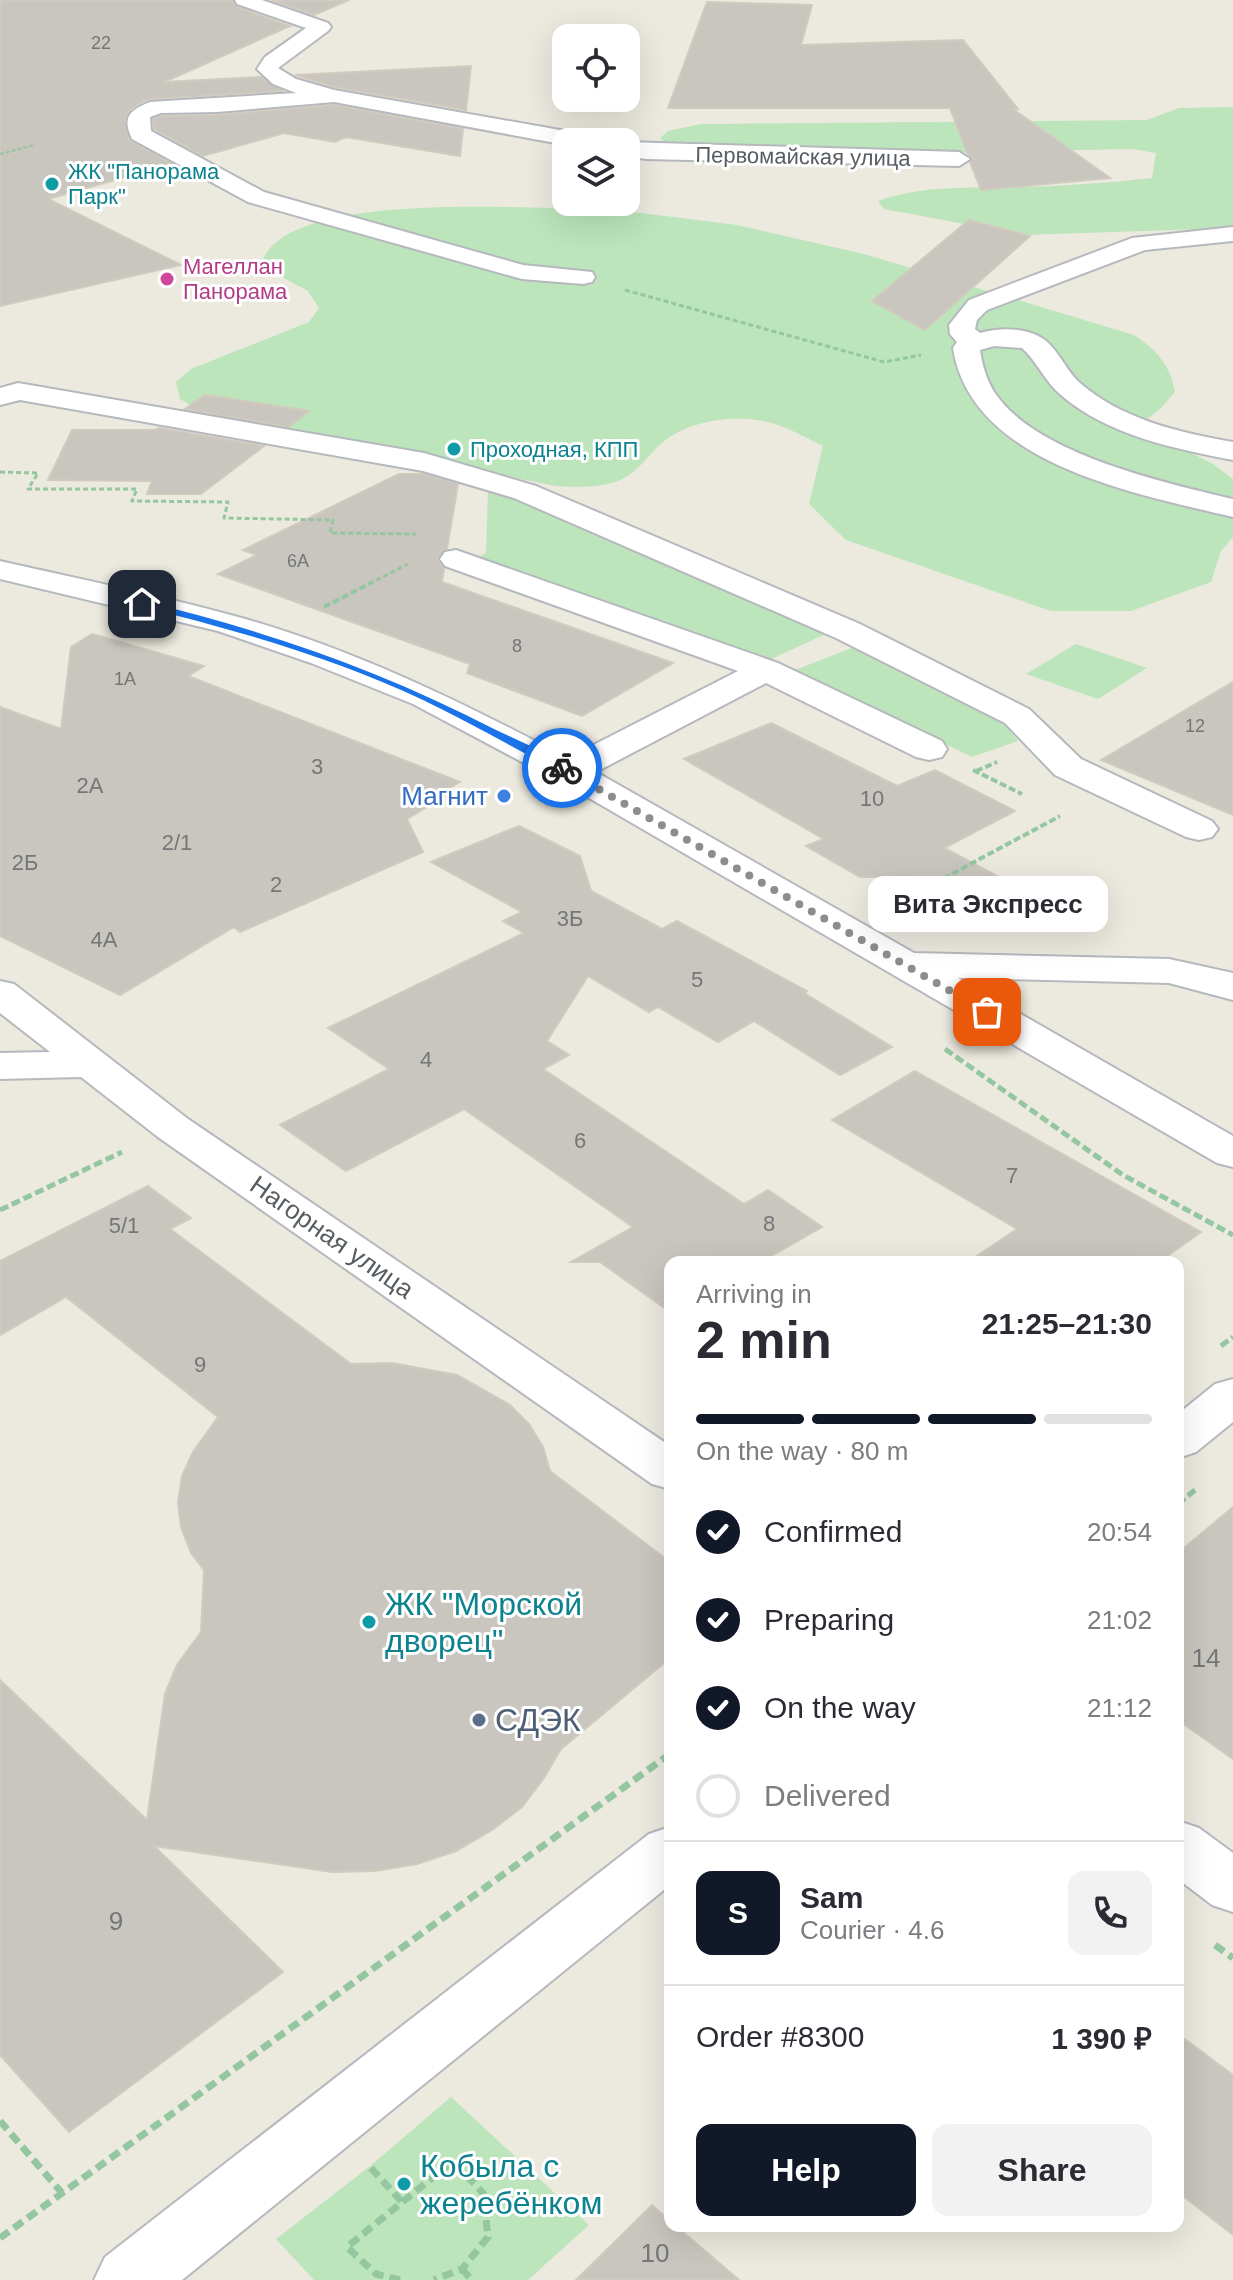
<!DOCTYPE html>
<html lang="en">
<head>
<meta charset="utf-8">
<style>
  body { margin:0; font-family:Arial,sans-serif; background:#f2f2f3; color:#2b2b33; height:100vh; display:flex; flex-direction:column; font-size:30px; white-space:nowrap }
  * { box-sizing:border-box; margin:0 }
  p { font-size:26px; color:#7c7c81 }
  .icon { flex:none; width:44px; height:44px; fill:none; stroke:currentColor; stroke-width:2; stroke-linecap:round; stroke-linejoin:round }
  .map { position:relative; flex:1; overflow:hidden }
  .sheet { position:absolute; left:664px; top:1256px; width:520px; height:976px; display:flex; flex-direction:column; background:#fff; border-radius:16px; box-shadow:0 8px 32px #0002 }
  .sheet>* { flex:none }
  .fabs { position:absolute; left:552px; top:24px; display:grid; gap:16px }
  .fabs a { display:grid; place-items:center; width:88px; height:88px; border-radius:16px; background:#fff; box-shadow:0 8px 32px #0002; font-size:40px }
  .pin { position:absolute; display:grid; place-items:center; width:68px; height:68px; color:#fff; margin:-34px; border-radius:16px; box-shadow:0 4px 12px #0006 }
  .courier { position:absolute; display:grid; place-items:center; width:80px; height:80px; margin:-40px; border:6px solid #1a73e8; border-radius:50%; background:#fff; color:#222; box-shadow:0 2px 10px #0007 }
  .bubble { position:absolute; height:56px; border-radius:16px; background:#fff; box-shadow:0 8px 32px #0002; font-size:26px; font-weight:700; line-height:56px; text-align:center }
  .head em { font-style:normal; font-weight:700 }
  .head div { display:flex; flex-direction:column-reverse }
  .head { display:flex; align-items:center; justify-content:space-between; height:136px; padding:0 32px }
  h1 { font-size:52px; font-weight:700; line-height:60px }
  .bar { display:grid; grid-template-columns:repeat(4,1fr); gap:12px 8px; align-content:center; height:96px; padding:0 32px }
  .bar i { height:10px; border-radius:6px; background:#e1e1e2 }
  .bar .on { background:#111827 }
  .bar p { grid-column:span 4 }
  .line { display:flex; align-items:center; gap:20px; padding:0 32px; border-top:2px solid #e1e1e2 }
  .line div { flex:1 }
  .round { display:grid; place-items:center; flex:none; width:84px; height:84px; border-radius:16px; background:#f2f2f3 }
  ol { padding:0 32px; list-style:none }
  li { display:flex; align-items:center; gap:24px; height:88px }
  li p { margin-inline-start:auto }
  li .icon { padding:8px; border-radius:50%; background:#111827; color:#fff; stroke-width:4 }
  li:last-child { color:#7c7c81 }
  li i { width:44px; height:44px; border:4px solid #e1e1e2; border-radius:50% }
  .primary-button { display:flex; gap:16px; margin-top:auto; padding:16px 32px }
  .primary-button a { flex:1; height:92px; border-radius:16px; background:#111827; color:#fff; font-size:32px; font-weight:700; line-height:92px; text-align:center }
  .primary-button a+a { background:#f2f2f3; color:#2b2b33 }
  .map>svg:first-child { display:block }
  .green { fill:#bce5bb }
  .building { fill:#c9c5bf; stroke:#d1cabe; stroke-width:2 }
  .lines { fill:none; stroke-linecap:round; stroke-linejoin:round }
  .minor-casing { stroke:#b5b8bd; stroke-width:4 }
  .path-far4 { stroke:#94c6a0; stroke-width:2; stroke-dasharray:4 2; stroke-linecap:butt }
  .path-far3 { stroke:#94c6a0; stroke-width:3; stroke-dasharray:5 3; stroke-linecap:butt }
  .path-far2 { stroke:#94c6a0; stroke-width:4; stroke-dasharray:7 3; stroke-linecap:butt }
  .path-far1 { stroke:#94c6a0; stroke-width:5; stroke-dasharray:9 4; stroke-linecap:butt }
  .path { stroke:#94c6a0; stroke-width:7; stroke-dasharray:11 6; stroke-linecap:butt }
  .minor { fill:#fff; fill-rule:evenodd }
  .route { fill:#1a73e8 }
  .done { stroke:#8c8e8d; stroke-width:8; stroke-dasharray:0 14.4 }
  .culture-dot { fill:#0f9aa8; stroke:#fff; stroke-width:3 }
  .hotel-dot { fill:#d1479c; stroke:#fff; stroke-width:3 }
  .shop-dot { fill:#3f7fe0; stroke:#fff; stroke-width:3 }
  .service-dot { fill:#5c6f8a; stroke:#fff; stroke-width:3 }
  .labels { text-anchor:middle; stroke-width:6; stroke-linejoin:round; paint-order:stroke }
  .far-number-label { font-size:18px; fill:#747778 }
  .far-street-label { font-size:22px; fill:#585d61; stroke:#fff }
  .far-culture-label { font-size:22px; fill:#0d838f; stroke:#fff; text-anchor:start }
  .far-hotel-label { font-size:22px; fill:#b23c85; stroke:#fff; text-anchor:start }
  .number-label { font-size:22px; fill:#747778 }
  .shop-label { font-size:26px; fill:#366cbe; stroke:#fff; text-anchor:end }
  .street-label { font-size:26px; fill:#585d61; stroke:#fff }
  .near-number-label { font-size:26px; fill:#747778 }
  .near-culture-label { font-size:32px; fill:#0d838f; stroke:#fff; text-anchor:start }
  .near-service-label { font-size:32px; fill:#4e5e75; stroke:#fff; text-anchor:start }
</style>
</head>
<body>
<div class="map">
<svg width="1233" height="2280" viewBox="0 0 1233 2280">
  <rect width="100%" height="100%" fill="#ece9df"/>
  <g class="green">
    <path d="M1233,107V228L1024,235L884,209L878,201C923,185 971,188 1018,187C1063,186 1107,183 1152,178L1156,153L1132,149L916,153L667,144L660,138L668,131L701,124L1147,120L1179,108Z"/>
    <path d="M566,208L633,212L737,225L864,254L1134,335C1157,350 1170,365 1175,392L1160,409L1138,426L1213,464L1233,479V537L1221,551L1211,582L1131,611H1051L846,540L809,504L823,446C808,439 793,430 778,425C745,413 699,418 670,437C654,447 644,465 629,475C609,489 579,487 556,486L238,423L199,410L180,399L176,382L191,369L309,322L319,308L308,291L265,268L263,259C292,194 501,208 566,208Z"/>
    <polygon points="488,489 519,496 832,631 765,662 474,560 486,553"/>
    <polygon points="1076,644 1147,668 1098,699 1026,674"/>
    <polygon points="857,646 1001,721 1018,741 972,757 795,670"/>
    <polygon points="451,2097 589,2225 528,2280 314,2280 276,2239 369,2167"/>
  </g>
  <g class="building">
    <polygon points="0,0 232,0 236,7 290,26 164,82 261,77 282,91 150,99 142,102 131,109 125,118 129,140 172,164 48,199 181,265 0,306"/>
    <polygon points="271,0 349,0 314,15"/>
    <polygon points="707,2 812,5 801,45 963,40 1018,109 1013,109 1110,178 981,190 970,162 973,158 967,153 950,108 668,108"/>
    <polygon points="471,66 466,110 335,87 295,75"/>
    <polygon points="334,105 463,129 460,156 346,137 335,142 284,133 203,156 154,129 153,119 162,116 217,115"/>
    <polygon points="969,220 1030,236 925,330 872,301"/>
    <polygon points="205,395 309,411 289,427 185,409"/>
    <polygon points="159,428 264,446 201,494 147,494 152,481 48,480 72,430 155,430"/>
    <polygon points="399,474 424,474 458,484 447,549 437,559 444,569 442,582 673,663 582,716 467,673 470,664 218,574 257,555 243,550"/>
    <polygon points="92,634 204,666 188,676 460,782 446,790 452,792 407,819 423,852 240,932 234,927 120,995 0,936 0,707 61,729 71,647"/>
    <polygon points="1233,682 1233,815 1101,760"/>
    <polygon points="771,723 897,786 935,770 1015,811 944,848 999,877 860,877 806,846 824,839 684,759"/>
    <polygon points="519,826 580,856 591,891 662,929 677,921 807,991 804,993 892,1047 840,1075 754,1021 718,1042 658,1007 649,1012 588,976 547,1041 569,1055 543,1069 744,1204 768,1190 822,1227 761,1262 670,1262 670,1312 600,1262 571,1262 633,1227 464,1109 346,1171 280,1125 389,1069 328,1028 524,933 503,921 522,912 431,862"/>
    <polygon points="915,1071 1201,1232 1159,1262 968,1262 1017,1229 832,1120"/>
    <polygon points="148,1186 191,1218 170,1229 351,1364 392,1363 457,1375 510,1405 529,1424 543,1447 550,1471 670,1562 670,1658 561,1749 544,1778 522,1807 492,1830 456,1851 417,1864 375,1871 332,1872 154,1846 283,1972 69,2132 0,2055 0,1680 147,1820 165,1694 177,1665 201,1632 204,1570 191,1553 181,1527 178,1502 182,1476 193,1452 218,1417 66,1297 0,1335 0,1261"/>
    <polygon points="1233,1507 1233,1759 1178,1720 1178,1553"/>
    <polygon points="1178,2034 1233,2075 1233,2235 1178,2192"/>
    <polygon points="652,2205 670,2221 670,2226 676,2226 739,2280 576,2280"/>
  </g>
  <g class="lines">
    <defs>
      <g id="minor">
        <path d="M235,0H262L328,23L331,27L328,31L278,68L296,79L334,90L588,135L599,142H566V145L334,102L217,112L161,113L150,117L151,131L264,192L523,265L592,272L595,277L592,282L583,284L522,279L248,202L132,139C121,116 131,110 150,102L296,93L273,84L257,69L265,57L306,28L237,4Z"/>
        <polygon points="626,142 959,152 970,159 959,166 646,159 626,156"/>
        <path d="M1233,227V241L1145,250L987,310L977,320L975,329L980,333C998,328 1023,327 1040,337C1057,346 1065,370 1080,383C1121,419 1180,433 1233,442V460C1175,449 1107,435 1061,395C1045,382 1037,361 1022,348L994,346L980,350C983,369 988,386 1001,401C1046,456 1166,483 1233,499V517C1137,494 971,465 953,348L957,342L950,334L949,325L969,300L1132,238Z"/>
        <polygon points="18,383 424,453 536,486 860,624 1029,709 1081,759 1212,821 1218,829 1212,837 1199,840 1186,837 1055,775 1005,723 836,638 514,498 423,471 20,400 0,405 0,388"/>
        <path d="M456,550L778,663L942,741L947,749L942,757L929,760L916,757L766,683L596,772L914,953L1169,959L1233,973V1000L1169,983L958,978L1233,1136V1167L1217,1163L584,795L413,704L311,663L218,631L0,579V561C79,579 159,595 238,617C354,649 461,702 568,758L738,671L445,566L440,559L445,552Z"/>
        <polygon points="0,981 14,984 188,1119 670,1446 670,1489 652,1484 158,1137 81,1077 0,1079 0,1053 50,1052 0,1013"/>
        <polygon points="1233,1379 1233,1422 1196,1452 1178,1458 1178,1414 1215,1384"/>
        <polygon points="1178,1821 1199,1828 1233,1853 1233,1912 1212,1905 1178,1879"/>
        <polygon points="670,1827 670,1885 182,2280 94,2280 105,2257 649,1834"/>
      </g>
    </defs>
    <use href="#minor" class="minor-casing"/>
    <polyline class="path-far4" points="0,154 35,145"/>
    <g class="path-far3">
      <polyline points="625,290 884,362 921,355"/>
      <polyline points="0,472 38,473 28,489 137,489 132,501 228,502 224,518 333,520 330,533 416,534"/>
      <polyline points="369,584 408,564"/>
    </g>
    <g class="path-far2">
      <polyline points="324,607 373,582"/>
      <polyline points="973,770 1022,794"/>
      <polyline points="976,771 997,762"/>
      <polyline points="902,905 907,898 1060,816"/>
    </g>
    <g class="path-far1">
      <polyline points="945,1049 1123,1175 1233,1235"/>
      <polyline points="0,1210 122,1152"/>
      <polyline points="1221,1346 1233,1337"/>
      <polyline points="1178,1504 1195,1490"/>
    </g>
    <g class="path">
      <polyline points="1215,1945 1233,1958"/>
      <polyline points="0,2121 62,2193"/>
      <polyline points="371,2168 402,2202"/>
      <polyline points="0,2238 670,1754"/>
      <polyline points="462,2269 472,2280"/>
      <polyline points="400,2280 376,2274 347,2247 453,2161 483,2193 488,2237 462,2269 434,2280"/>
    </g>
    <use href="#minor" class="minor"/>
  </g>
  <path class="route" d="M142,601C264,630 380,670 492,728C516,740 546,751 567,768L558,771C513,747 468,722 423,700C332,657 235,630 139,606Z"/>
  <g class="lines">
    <polyline class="done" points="562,768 987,1012"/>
  </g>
  <g class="culture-dot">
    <circle cx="52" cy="184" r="8"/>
    <circle cx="454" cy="449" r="8"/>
    <circle cx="369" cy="1622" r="8"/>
    <circle cx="404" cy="2184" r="8"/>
  </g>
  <circle class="hotel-dot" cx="167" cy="279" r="8"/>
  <circle class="shop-dot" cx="504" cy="796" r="8"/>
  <circle class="service-dot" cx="479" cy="1720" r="8"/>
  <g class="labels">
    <g class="far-number-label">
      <text x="101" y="49">22</text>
      <text x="298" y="567">6А</text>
      <text x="517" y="652">8</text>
      <text x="125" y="685">1А</text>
      <text x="1195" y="732">12</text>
    </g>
    <g class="far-street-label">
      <text transform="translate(803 156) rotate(1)" y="8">Первомайская улица</text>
    </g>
    <g class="far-culture-label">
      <text x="68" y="179">ЖК "Панорама<tspan x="68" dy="25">Парк"</tspan></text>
      <text x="470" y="457">Проходная, КПП</text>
    </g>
    <g class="far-hotel-label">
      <text x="183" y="274">Магеллан<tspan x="183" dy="25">Панорама</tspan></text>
    </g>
    <g class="number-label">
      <text x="317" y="774">3</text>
      <text x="90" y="793">2А</text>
      <text x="872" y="806">10</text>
      <text x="177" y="850">2/1</text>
      <text x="25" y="870">2Б</text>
      <text x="276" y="892">2</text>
      <text x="570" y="926">3Б</text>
      <text x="104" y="947">4А</text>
      <text x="697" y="987">5</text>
      <text x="426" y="1067">4</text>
      <text x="580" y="1148">6</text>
      <text x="1012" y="1183">7</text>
      <text x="769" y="1231">8</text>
      <text x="124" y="1233">5/1</text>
      <text x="200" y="1372">9</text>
    </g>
    <g class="shop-label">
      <text x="488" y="805">Магнит</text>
    </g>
    <g class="street-label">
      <text transform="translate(332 1237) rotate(35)" y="9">Нагорная улица</text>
    </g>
    <g class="near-number-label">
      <text x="1206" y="1667">14</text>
      <text x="116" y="1930">9</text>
      <text x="655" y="2262">10</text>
    </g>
    <g class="near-culture-label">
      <text x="385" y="1615">ЖК "Морской<tspan x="385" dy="37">дворец"</tspan></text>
      <text x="420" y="2177">Кобыла с<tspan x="420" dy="37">жеребёнком</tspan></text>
    </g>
    <g class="near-service-label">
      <text x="495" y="1731">СДЭК</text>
    </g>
  </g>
</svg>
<div class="fabs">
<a><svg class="icon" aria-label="locate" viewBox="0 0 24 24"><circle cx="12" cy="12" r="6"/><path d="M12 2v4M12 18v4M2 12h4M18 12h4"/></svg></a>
<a><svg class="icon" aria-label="layers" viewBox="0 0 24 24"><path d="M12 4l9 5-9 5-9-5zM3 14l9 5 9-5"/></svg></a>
</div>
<div class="pin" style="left:987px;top:1012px;background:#ea580c"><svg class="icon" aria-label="bag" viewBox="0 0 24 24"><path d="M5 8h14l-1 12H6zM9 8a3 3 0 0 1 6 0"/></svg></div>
<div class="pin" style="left:142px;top:604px;background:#1f2937"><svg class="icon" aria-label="home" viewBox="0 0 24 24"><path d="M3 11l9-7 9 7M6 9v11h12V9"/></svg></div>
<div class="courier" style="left:562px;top:768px"><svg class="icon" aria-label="bike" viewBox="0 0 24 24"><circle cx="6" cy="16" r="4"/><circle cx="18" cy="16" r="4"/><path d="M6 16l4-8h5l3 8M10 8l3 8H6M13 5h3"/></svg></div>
<div class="bubble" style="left:868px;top:876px;width:240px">Вита Экспресс</div>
<section class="sheet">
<div class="head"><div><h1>2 min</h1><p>Arriving in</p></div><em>21:25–21:30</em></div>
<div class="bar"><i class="on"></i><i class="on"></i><i class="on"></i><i></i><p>On the way · 80 m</p></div>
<ol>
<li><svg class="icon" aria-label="check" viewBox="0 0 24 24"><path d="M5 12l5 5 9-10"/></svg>Confirmed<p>20:54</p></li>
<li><svg class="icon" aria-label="check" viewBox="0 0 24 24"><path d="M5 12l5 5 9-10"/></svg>Preparing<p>21:02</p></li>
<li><svg class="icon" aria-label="check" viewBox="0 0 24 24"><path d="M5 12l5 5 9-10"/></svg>On the way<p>21:12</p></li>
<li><i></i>Delivered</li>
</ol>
<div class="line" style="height:144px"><b class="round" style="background:#111827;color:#fff">S</b><div><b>Sam</b><p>Courier · 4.6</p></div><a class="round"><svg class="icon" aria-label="phone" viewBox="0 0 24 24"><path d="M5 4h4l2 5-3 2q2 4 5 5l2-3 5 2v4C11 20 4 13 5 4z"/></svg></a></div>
<div class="line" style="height:104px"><div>Order #8300</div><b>1 390 ₽</b></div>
<div class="primary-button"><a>Help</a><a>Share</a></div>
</section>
</div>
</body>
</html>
